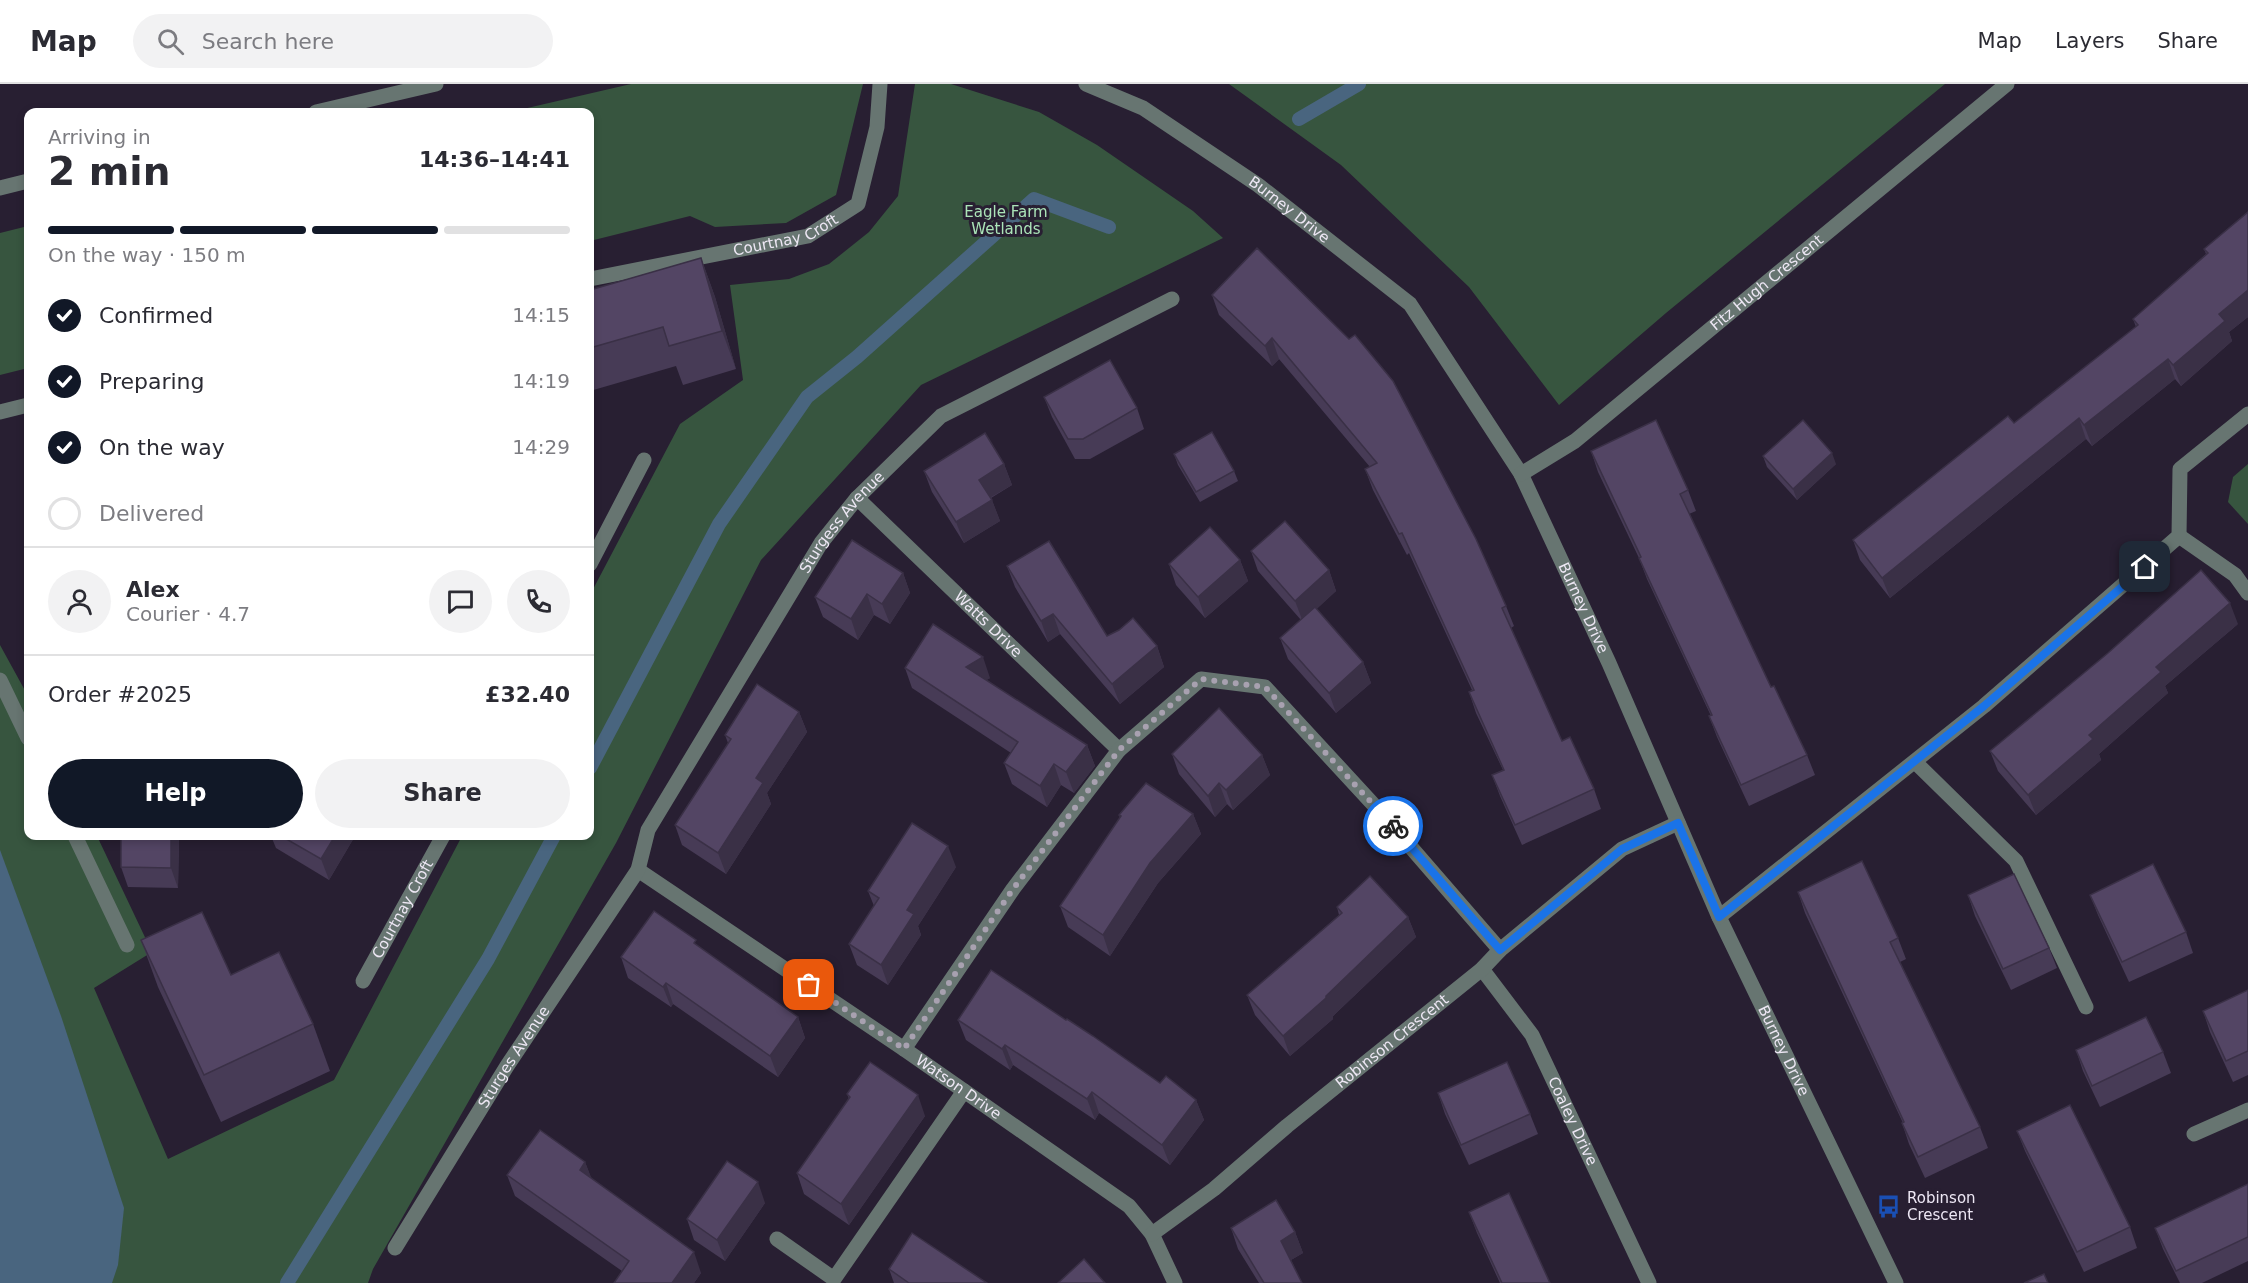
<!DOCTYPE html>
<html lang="en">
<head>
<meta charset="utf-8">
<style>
  body { margin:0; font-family:"DejaVu Sans",sans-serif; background:#f2f2f3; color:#2b2b33; height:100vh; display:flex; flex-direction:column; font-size:22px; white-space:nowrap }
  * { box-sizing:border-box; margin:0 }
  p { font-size:20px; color:#7c7c81 }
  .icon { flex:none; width:33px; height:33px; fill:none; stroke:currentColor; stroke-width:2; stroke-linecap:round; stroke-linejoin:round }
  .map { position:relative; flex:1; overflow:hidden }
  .side { position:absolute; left:24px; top:24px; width:570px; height:732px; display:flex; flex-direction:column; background:#fff; border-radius:12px; box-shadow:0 3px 9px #0003 }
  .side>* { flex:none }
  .pin { position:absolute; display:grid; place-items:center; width:51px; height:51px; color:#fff; margin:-26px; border-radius:12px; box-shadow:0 3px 9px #0006 }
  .courier { position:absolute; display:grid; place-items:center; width:60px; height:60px; margin:-30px; border:4px solid #1a73e8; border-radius:50%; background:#fff; color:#222; box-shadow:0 2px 8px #0007 }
  .head em { font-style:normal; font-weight:700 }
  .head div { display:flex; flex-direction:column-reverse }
  .head { display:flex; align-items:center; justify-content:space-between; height:102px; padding:0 24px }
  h1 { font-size:39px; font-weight:700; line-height:45px }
  .bar { display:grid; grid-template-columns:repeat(4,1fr); gap:9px 6px; align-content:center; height:72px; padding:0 24px }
  .bar i { height:8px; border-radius:4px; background:#e1e1e2 }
  .bar .selected { background:#111827 }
  .bar p { grid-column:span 4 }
  .line { display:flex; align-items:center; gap:15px; padding:0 24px; border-top:2px solid #e1e1e2 }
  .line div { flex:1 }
  .round { display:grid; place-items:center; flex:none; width:63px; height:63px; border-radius:32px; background:#f2f2f3 }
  ol { padding:0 24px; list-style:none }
  li { display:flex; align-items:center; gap:18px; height:66px }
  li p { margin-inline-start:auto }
  li .icon { padding:6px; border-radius:50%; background:#111827; color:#fff; stroke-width:4 }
  li:last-child { color:#7c7c81 }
  li i { width:33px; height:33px; border:3px solid #e1e1e2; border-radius:50% }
  .action { display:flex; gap:12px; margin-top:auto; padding:12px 24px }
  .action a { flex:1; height:69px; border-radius:36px; background:#111827; color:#fff; font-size:24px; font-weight:700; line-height:69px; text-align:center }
  .action a+a { background:#f2f2f3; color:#2b2b33 }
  header { display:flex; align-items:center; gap:36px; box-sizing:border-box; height:84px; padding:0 30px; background:#fff; border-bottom:2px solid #e1e1e2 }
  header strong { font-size:28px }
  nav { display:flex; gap:33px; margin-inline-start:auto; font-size:21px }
  .search { width:420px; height:54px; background:#f2f2f3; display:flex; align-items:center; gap:15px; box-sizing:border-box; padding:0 21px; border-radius:33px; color:#7c7c81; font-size:22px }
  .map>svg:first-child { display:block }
  .green { fill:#37553f }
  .water { fill:#49657f }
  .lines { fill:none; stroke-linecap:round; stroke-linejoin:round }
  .stream { stroke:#49657f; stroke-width:14 }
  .minor { stroke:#677571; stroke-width:15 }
  .wall { fill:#473b56 }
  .shaded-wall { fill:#3a3046 }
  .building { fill:#534564; stroke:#3a3046; stroke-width:1.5 }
  .done { stroke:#a8a1b0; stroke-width:6; stroke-dasharray:0 10.8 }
  .route { stroke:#1a73e8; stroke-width:8 }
  .labels { text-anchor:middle; stroke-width:6; stroke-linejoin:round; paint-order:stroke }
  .street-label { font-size:15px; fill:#ede7f4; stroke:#281f32 }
  .park-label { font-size:15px; fill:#abe4b8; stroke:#281f32 }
  .poi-label { font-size:15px; fill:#ede7f4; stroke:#281f32; text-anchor:start }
</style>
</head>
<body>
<header>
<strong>Map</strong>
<div class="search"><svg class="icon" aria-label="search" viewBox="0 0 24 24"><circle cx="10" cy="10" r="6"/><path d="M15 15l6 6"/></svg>Search here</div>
<nav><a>Map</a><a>Layers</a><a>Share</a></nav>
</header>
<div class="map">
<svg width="2248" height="1199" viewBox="0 0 2248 1199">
  <rect width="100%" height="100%" fill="#281f32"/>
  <g class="green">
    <polygon points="631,0 863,0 836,111 786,139 715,143 690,132 590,157 590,28 510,28"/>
    <polygon points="915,0 951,0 1039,28 1097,61 1193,127 1223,154 921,301 761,476 616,759 373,1185 368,1199 0,1199 0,561 28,612 28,752 97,752 152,868 94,904 168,1075 334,996 462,752 590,752 590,511 680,340 743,296 730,201 789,195 829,180 869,148 898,112"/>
    <polygon points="1229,0 1945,0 1666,229 1559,321 1469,203 1341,81"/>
    <polygon points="28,142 28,284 0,291 0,149"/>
    <polygon points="2248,380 2248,440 2228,418 2233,393"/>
  </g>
  <polygon class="water" points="0,766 61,932 124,1124 118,1181 112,1199 0,1199"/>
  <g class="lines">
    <g class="stream">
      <polyline points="1299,35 1359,0"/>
      <polyline points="590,684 719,440 807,313 857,273 1034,115 1109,143"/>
      <polyline points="287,1199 488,875 554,752"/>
    </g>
    <g class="minor">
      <path id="s1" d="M1086,0L1143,24L1258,101L1410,220L1521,390L1609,579L1719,833L1896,1199"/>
      <polyline points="316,28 436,0"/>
      <polyline points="0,104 28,97"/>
      <path id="s2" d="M590,195L808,152L858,120L877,43L880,0"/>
      <polyline points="0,328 28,321"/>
      <path id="s3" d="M1521,390L1575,357L2007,0"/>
      <path id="s4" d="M857,414L1119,666"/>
      <polyline points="2179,452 2235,491 2248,509"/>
      <polyline points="590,480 644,376"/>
      <polyline points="0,596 28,654"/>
      <polyline points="1915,678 2016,777 2086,923"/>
      <polyline points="75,752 127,861"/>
      <path id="s5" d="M638,786L904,965L1129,1122L1152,1150L1175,1199"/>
      <polyline points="1719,833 1984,622 2179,452 2180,385 2248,330"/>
      <path id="s6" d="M1482,885L1532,951L1649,1199"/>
      <path id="s7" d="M363,897L443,752"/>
      <polyline points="904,965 1013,805 1119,666 1201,595 1265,603 1383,731 1500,866"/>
      <polyline points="2194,1050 2248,1026"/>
      <path id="s8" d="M1152,1150L1214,1105L1287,1042L1482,885L1500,866L1622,765L1678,739"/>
      <polyline points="777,1155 834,1195 964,1007"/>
      <path id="s9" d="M395,1164L507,982L638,786L648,746L821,459L857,414L941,332L1172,215"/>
    </g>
  </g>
  <g class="wall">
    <polygon points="2248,128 2248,233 2229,248 2232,257 2181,302 2175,295 2092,362 2086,355 1890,514 1860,476 1853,456 2014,339 2136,243 2133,235 2206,170 2204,165"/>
    <polygon points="1257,164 1506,522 1514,542 1511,544 1562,657 1594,705 1601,725 1522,761 1500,712 1492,691 1503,686 1476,629 1469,608 1472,606 1409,469 1407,471 1373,406 1365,385 1370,383 1279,275 1272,282 1219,231 1212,211"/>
    <polygon points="701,174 715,213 736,285 683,301 676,282 590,307 590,206"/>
    <polygon points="1044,313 1137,324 1144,345 1090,375 1075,375 1052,333"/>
    <polygon points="1591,367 1688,406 1696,427 1689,430 1771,603 1807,671 1815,691 1749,722 1717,653 1709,632 1711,632 1647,495 1639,474 1598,388"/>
    <polygon points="1174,370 1234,387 1238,397 1200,418 1178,381"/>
    <polygon points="1763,372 1836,380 1797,416 1767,383"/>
    <polygon points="1004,380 1012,401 991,414 1000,437 964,459 932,408 924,387"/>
    <polygon points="1251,467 1329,486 1336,507 1316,525 1363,578 1371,599 1336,629 1288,575 1280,554 1301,536 1258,487"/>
    <polygon points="1240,476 1248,497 1205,534 1176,501 1169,480"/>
    <polygon points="1007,482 1107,552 1157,562 1164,583 1120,620 1060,550 1048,558 1015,503"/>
    <polygon points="903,489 910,509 890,540 874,531 858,556 823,533 815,513"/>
    <polygon points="2238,540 2165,602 2168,609 2099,670 2101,676 2036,731 1998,687 1990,667"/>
    <polygon points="905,584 990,594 986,596 1087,661 1095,682 1074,709 1061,701 1047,723 1012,700 1004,679 1011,669 912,604"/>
    <polygon points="799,628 807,648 767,709 771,720 726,790 682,761 675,741 728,659 725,651"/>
    <polygon points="1172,670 1262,671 1270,691 1233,726 1227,720 1215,733 1179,690"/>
    <polygon points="1193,730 1201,750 1158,799 1110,872 1068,843 1060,822 1120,734 1119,731"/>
    <polygon points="121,752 179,752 178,804 128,803 121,783"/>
    <polygon points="271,752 355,752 329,796 276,764"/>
    <polygon points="956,783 918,842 921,851 888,901 857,881 849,860 874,822 868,807"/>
    <polygon points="1798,808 1898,854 1906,875 1900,878 1980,1043 1988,1064 1925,1094 1909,1060 1902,1039 1903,1039 1805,829"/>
    <polygon points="1968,811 2049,864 2057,884 2011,906 1975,832"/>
    <polygon points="2090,811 2186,848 2193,869 2129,898 2098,831"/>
    <polygon points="1337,823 1408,833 1416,853 1333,932 1333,935 1290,972 1255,931 1247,911 1339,831"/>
    <polygon points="141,856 231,891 313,940 330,987 221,1038 158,903"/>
    <polygon points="698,862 798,933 805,954 778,993 673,920 671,923 628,894 621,873"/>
    <polygon points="2248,906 2248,991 2233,998 2210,948 2203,927"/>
    <polygon points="958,936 1160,999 1196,1016 1204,1036 1170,1081 1099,1029 1095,1036 1013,981 1010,986 966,956"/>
    <polygon points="2076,966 2163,968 2171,989 2100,1023 2083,987"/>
    <polygon points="1438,1009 1530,1030 1538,1050 1469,1081 1445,1030"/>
    <polygon points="847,1010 925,1032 849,1141 804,1110 797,1089 849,1015"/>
    <polygon points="2017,1047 2130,1143 2137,1164 2084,1188 2025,1067"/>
    <polygon points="585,1078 591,1094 701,1189 694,1199 614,1199 622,1187 515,1112 507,1091"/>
    <polygon points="2248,1100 2248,1177 2202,1199 2180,1199 2163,1165 2155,1144"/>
    <polygon points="765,1119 725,1177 694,1156 687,1135"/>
    <polygon points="1469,1128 1550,1199 1500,1199 1477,1149"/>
    <polygon points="1231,1144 1295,1148 1303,1169 1291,1176 1302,1199 1259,1199 1238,1165"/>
    <polygon points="889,1185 987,1199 894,1199"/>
  </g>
  <g class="shaded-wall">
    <polygon points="701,174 715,213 736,285 722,247"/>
    <polygon points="2248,206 2248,233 2229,248 2232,257 2181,302 2173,281 2219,230"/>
    <polygon points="1272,254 1279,275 1272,282 1265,262"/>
    <polygon points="2168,275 2175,295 2092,362 2084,341"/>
    <polygon points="2079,334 2086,355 1890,514 1882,494"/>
    <polygon points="1832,369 1836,380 1797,416 1793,405"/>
    <polygon points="1004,380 1012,401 986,416 979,396"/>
    <polygon points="992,416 1000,437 964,459 956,438"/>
    <polygon points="1240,476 1248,497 1205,534 1198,513"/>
    <polygon points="1329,486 1336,507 1303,538 1295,517"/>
    <polygon points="903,489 910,509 890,540 882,520"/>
    <polygon points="867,510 874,531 858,556 851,535"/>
    <polygon points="2230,519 2238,540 2165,602 2168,609 2099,670 2101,676 2036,731 2028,711 2089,651 2156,583"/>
    <polygon points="1053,530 1060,550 1048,558 1041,537"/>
    <polygon points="1157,562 1164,583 1120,620 1112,600"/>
    <polygon points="983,573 990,594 974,604 966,583"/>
    <polygon points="1363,578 1371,599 1336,629 1329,609"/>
    <polygon points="799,628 807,648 767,709 771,720 726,790 718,769 756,694"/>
    <polygon points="1087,661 1095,682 1074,709 1066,688"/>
    <polygon points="1262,671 1270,691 1233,726 1226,706"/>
    <polygon points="1054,680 1061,701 1047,723 1040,702"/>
    <polygon points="1219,699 1227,720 1215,733 1208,712"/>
    <polygon points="1193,730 1201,750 1158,799 1110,872 1103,851 1150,779"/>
    <polygon points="171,752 179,752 178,804 171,784"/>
    <polygon points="335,752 355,752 329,796 321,775"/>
    <polygon points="948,762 956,783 918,842 921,851 888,901 881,881 907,826"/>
    <polygon points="1408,833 1416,853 1333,932 1333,935 1290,972 1283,952"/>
    <polygon points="666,899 673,920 671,923 663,903"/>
    <polygon points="798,933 805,954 778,993 770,972"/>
    <polygon points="1005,961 1013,981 1010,986 1002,965"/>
    <polygon points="1092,1008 1099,1029 1095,1036 1087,1015"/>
    <polygon points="918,1011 925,1032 849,1141 841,1120"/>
    <polygon points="1196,1016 1204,1036 1170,1081 1162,1061"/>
    <polygon points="585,1078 593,1098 580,1086"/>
    <polygon points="758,1098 765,1119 725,1177 717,1156"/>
    <polygon points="1295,1148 1303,1169 1289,1177 1281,1157"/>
    <polygon points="694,1168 701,1189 694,1199 672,1199"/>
  </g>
  <g class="building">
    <polygon points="2248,128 2248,206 2219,230 2225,237 2173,281 2168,275 2084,341 2079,334 1882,494 1853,456 2008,332 2014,339 2138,241 2133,235 2208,169 2204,165"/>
    <polygon points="1257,164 1349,255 1355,251 1393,297 1476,455 1506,522 1502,524 1562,657 1570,653 1594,705 1515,741 1492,691 1504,686 1469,608 1474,606 1402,449 1399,450 1365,385 1377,379 1272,254 1265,262 1212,211"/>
    <polygon points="701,174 722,247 669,262 663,243 590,264 590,206"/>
    <polygon points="1110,276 1137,324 1083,355 1068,355 1044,313"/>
    <polygon points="1656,336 1688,406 1680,410 1771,603 1774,602 1807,671 1741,701 1709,632 1712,631 1639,474 1641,473 1591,367"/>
    <polygon points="1803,336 1832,369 1793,405 1763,372"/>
    <polygon points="1212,348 1234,387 1196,408 1174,370"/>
    <polygon points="985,349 1004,380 979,396 992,416 956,438 924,387"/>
    <polygon points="1285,437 1329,486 1295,517 1251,467"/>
    <polygon points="1210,443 1240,476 1198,513 1169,480"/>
    <polygon points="852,456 903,489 882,520 867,510 851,535 815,513"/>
    <polygon points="1049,457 1107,552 1119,546 1133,534 1157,562 1112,600 1053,530 1041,537 1007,482"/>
    <polygon points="2201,486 2230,519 2156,583 2161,588 2089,651 2093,655 2028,711 1990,667 2108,569"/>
    <polygon points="1315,523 1363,578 1329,609 1280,554"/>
    <polygon points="933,540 983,573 966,583 1087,661 1066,688 1054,680 1040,702 1004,679 1018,658 905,584"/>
    <polygon points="757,600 799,628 756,694 763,699 718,769 675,741 731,655 725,651"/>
    <polygon points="1219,624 1262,671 1226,706 1219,699 1208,712 1172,670"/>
    <polygon points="1146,699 1193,730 1150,779 1103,851 1060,822 1121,732 1119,731"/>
    <polygon points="912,739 948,762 907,826 914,830 881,881 849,860 879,814 868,807"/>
    <polygon points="121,752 171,752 171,784 121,783"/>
    <polygon points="281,752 335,752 321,775"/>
    <polygon points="1862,777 1898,854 1890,858 1980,1043 1918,1073 1902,1039 1904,1038 1798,808"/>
    <polygon points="2153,780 2186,848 2122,878 2090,811"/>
    <polygon points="2014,790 2049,864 2003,885 1968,811"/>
    <polygon points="1370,792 1408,833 1326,912 1326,914 1283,952 1247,911 1342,829 1337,823"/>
    <polygon points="654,827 696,856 694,859 798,933 770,972 666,899 663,903 621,873"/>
    <polygon points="202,828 231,891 279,868 313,940 204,991 141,856"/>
    <polygon points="991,886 1066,936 1067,935 1093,952 1160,999 1166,992 1196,1016 1162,1061 1092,1008 1087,1015 1005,961 1002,965 958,936"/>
    <polygon points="2248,906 2248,967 2226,977 2203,927"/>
    <polygon points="2146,933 2163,968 2092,1002 2076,966"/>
    <polygon points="870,978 918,1011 841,1120 797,1089 850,1013 847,1010"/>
    <polygon points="1507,978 1530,1030 1461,1061 1438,1009"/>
    <polygon points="2070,1021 2130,1143 2077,1168 2017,1047"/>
    <polygon points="540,1046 585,1078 580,1086 694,1168 672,1199 614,1199 629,1177 507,1091"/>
    <polygon points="727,1077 758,1098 717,1156 687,1135"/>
    <polygon points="2248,1100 2248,1153 2176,1187 2155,1144"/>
    <polygon points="1509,1109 1550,1199 1502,1199 1469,1128"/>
    <polygon points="1276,1116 1295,1148 1281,1157 1302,1199 1264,1199 1231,1144"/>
    <polygon points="912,1149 987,1199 909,1199 889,1185"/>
    <polygon points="1084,1175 1105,1199 1058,1199"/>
    <polygon points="2044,1190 2048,1199 2024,1199"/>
  </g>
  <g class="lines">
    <polyline class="done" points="809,901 904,965 1013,805 1119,666 1201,595 1265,603 1393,742"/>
    <polyline class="route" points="1393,742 1500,866 1622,765 1678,739 1719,833 1984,622 2145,483"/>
  </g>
  <defs>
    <symbol id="bus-bare" viewBox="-9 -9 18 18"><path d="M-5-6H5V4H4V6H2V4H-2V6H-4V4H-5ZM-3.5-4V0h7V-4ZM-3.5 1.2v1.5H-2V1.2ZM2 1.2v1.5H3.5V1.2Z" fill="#1a4fb4" stroke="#281f32" stroke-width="2.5" paint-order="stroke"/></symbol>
  </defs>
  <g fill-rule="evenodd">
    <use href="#bus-bare" x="1872" y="1106" width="33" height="33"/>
  </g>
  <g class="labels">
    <g class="street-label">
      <text dy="5" stroke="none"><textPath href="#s1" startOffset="240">Burney Drive</textPath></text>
      <text dy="5" stroke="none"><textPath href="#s2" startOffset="201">Courtnay Croft</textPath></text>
      <text dy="5" stroke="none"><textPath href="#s3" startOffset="312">Fitz Hugh Crescent</textPath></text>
      <text dy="5" stroke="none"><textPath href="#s9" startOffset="855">Sturgess Avenue</textPath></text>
      <text dy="5" stroke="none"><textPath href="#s1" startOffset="744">Burney Drive</textPath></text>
      <text dy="5" stroke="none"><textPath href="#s4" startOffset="182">Watts Drive</textPath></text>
      <text dy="5" stroke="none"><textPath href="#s7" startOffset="82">Courtnay Croft</textPath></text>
      <text dy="5" stroke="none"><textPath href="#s8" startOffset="308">Robinson Crescent</textPath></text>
      <text dy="5" stroke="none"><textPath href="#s1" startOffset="1230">Burney Drive</textPath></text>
      <text dy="5" stroke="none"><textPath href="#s9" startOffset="225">Sturges Avenue</textPath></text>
      <text dy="5" stroke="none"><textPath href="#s5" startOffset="387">Watson Drive</textPath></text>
      <text dy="5" stroke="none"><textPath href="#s6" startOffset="178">Coaley Drive</textPath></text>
    </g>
    <g class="park-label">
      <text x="1006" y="133">Eagle Farm<tspan x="1006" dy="17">Wetlands</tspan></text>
    </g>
    <g class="poi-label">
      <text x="1907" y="1119">Robinson<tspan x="1907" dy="17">Crescent</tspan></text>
    </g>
  </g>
</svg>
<div class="pin" style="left:809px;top:901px;background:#ea580c"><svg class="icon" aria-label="bag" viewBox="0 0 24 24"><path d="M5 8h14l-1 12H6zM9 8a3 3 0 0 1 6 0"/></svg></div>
<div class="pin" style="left:2145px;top:483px;background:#1f2937"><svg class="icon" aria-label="home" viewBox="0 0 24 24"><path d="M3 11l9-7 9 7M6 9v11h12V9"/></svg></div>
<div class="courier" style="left:1393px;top:742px"><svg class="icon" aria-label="bike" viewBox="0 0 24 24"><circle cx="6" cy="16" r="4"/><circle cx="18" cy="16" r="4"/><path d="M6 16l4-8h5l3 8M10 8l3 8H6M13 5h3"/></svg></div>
<section class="side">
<div class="head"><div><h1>2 min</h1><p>Arriving in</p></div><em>14:36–14:41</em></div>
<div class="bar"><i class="selected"></i><i class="selected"></i><i class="selected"></i><i></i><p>On the way · 150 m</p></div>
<ol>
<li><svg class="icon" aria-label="check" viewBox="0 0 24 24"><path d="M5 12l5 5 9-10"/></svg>Confirmed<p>14:15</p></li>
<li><svg class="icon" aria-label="check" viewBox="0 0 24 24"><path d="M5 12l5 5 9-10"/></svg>Preparing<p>14:19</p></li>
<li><svg class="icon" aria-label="check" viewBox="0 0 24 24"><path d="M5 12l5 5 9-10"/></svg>On the way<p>14:29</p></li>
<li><i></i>Delivered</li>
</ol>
<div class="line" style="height:108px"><a class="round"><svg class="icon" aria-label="person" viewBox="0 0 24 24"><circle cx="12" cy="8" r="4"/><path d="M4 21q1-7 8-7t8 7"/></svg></a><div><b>Alex</b><p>Courier · 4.7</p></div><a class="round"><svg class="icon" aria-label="chat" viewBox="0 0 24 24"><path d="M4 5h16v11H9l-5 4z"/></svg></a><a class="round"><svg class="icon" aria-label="phone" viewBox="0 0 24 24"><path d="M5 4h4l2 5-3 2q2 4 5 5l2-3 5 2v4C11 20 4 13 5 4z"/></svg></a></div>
<div class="line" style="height:78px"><div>Order #2025</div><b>£32.40</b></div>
<div class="action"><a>Help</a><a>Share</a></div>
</section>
</div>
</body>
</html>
